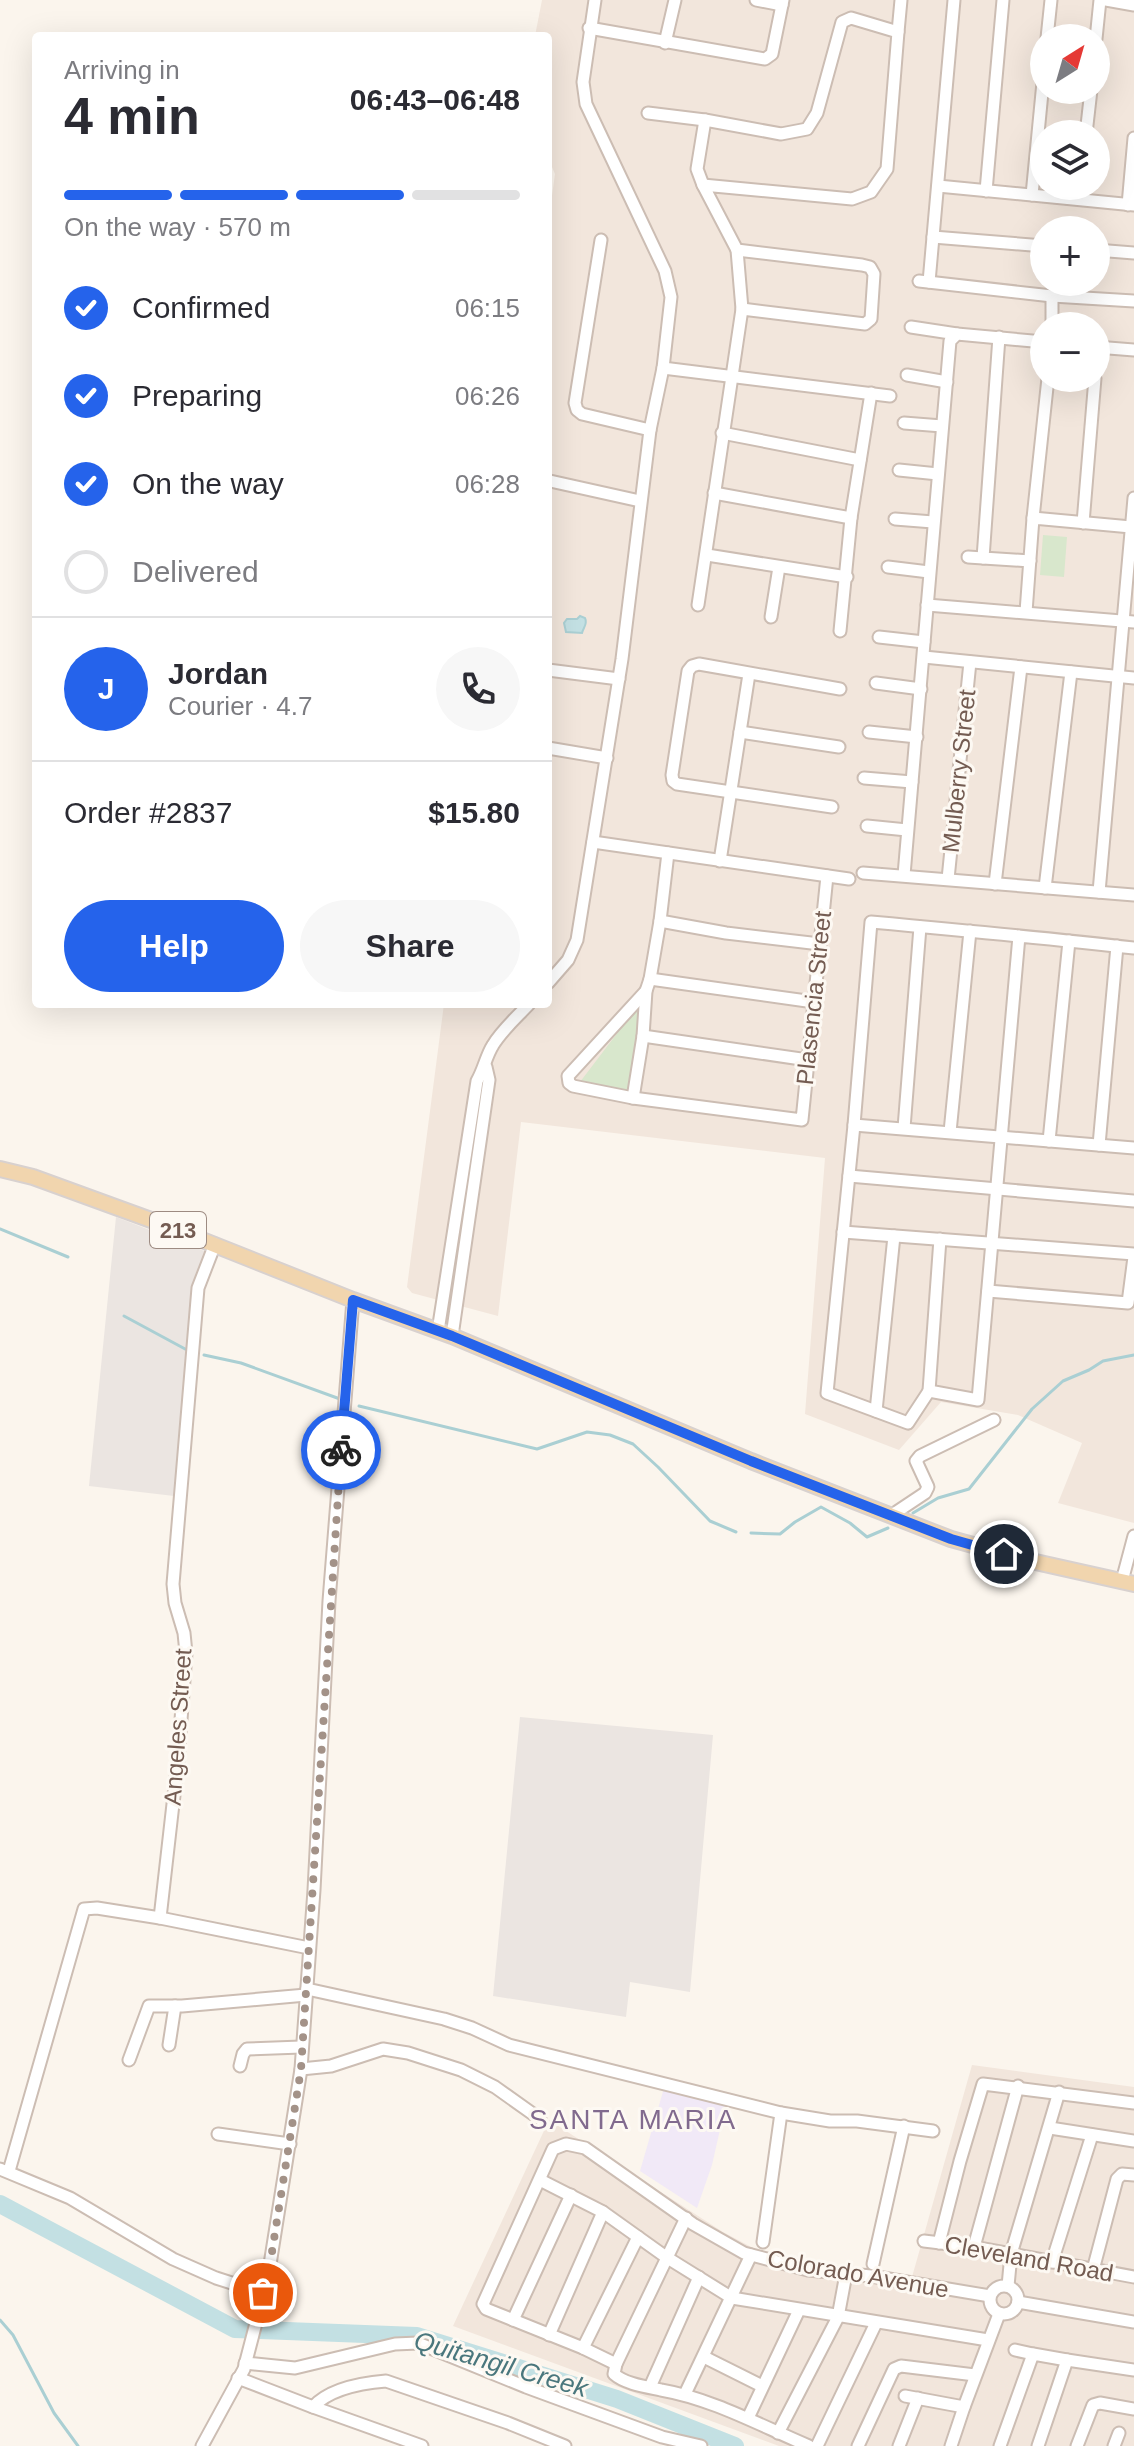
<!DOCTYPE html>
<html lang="en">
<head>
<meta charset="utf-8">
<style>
  body { margin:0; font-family:Helvetica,sans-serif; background:#f7f7f7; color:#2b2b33; height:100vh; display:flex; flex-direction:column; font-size:30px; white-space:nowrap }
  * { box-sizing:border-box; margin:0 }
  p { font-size:26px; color:#7c7c81 }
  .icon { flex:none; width:44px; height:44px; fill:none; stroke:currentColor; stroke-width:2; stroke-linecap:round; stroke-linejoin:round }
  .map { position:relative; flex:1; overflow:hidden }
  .panel { position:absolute; left:32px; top:32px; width:520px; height:976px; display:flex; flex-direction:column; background:#fff; border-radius:8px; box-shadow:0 8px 32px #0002 }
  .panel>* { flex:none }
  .needle { width:52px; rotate:37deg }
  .fabs { position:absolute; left:1030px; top:24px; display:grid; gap:16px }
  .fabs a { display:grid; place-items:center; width:80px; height:80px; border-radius:50%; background:#fff; box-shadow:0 8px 32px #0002; font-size:40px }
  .pin { position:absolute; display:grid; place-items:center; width:68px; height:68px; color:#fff; margin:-34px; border:4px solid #fff; border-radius:50%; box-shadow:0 2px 8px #0007 }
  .courier { position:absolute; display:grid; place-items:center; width:80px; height:80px; margin:-40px; border:6px solid #2563eb; border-radius:50%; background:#fff; color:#222; box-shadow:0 2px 10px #0007 }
  .overview em { font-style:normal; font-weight:800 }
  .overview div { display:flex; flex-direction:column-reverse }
  .overview { display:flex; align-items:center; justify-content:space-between; height:136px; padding:0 32px }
  h1 { font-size:52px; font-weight:800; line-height:60px }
  .bar { display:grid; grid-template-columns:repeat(4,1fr); gap:12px 8px; align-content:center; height:96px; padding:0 32px }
  .bar i { height:10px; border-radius:6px; background:#e1e1e2 }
  .bar .selected { background:#2563eb }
  .bar p { grid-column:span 4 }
  .line { display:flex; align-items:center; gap:20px; padding:0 32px; border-top:2px solid #e1e1e2 }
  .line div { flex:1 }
  .round { display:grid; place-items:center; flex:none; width:84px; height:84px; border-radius:42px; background:#f7f7f7 }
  ol { padding:0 32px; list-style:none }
  li { display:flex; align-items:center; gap:24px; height:88px }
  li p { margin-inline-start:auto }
  li .icon { padding:8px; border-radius:50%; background:#2563eb; color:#fff; stroke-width:4 }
  li:last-child { color:#7c7c81 }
  li i { width:44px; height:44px; border:4px solid #e1e1e2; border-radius:50% }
  .button { display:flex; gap:16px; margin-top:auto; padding:16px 32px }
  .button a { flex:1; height:92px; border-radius:48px; background:#2563eb; color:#fff; font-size:32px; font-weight:800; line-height:92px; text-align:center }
  .button a+a { background:#f7f7f7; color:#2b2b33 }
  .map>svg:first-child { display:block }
  .residential { fill:#f2e6dc; fill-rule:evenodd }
  .industrial { fill:#ebe5e1 }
  .education { fill:#f1e9f7 }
  .green { fill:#d8e7cc }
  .water { fill:#c3e0e3; stroke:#aacfd3; stroke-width:2 }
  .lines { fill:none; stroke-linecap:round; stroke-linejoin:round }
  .stream { stroke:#aacfd3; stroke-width:3 }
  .river { stroke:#c3e0e3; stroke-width:18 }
  .minor-casing { stroke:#ccbdb3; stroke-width:15 }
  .major-casing { stroke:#d8d1cf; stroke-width:18 }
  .minor { stroke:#fff; stroke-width:11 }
  .major { stroke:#f1d5ae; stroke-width:14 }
  .done { stroke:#a39288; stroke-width:8; stroke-dasharray:0 14.4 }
  .route { stroke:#2563eb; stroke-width:10 }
  .labels { text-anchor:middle; stroke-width:6; stroke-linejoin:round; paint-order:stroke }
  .shield { fill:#fdf9f3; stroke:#9d8b82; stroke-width:2 }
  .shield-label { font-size:22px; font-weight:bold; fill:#745c52 }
  .street-label { font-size:24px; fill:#745c52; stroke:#fdf9f3 }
  .water-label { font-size:26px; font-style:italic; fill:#4a777d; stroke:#fdf9f3 }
  .quarter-label { font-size:28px; letter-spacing:2px; fill:#816a8e; stroke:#fdf9f3 }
</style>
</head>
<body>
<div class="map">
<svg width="1134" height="2446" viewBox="0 0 1134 2446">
  <rect width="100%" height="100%" fill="#fbf5ed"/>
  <g class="residential">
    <path d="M542,0H1134V1523L1058,1503L1082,1443L1018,1415L941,1402L899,1450L805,1414L825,1158L521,1122L498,1316L412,1293L407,1287L444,1004H548V224L555,174L548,158V36H535ZM1044,38H1096V90H1044ZM1044,134H1096V186H1044ZM1044,230H1096V282H1044ZM1044,326H1096V378H1044Z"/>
    <polygon points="972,2065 1134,2087 1134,2446 779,2446 453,2326 549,2120 723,2232 755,2249 821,2264 912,2277"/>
  </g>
  <g class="industrial">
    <polygon points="116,1217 207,1252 194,1290 174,1496 89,1486"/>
    <polygon points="520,1717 713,1735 690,1992 630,1982 626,2017 493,1996"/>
  </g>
  <polygon class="education" points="664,2088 726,2103 712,2165 697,2208 640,2171"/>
  <g class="green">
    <polygon points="1043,535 1067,537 1064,577 1040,575"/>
    <polygon points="641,1002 629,1092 580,1082"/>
  </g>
  <path class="water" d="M580,616L585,618C588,624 583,628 582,633L566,632L564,623L567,619H577Z"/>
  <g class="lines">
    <g class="stream">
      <polyline points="0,1229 68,1257"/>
      <polyline points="124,1316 187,1350"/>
      <polyline points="204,1355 241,1363 340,1399"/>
      <polyline points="359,1406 537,1449 587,1432 610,1435 633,1444 658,1467 710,1521 736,1532"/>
      <polyline points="913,1513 938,1498 969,1489 1032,1409 1063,1381 1089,1370 1103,1361 1134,1355"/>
      <polyline points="751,1533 780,1534 795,1522 821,1507 850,1523 867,1537 888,1528"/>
      <polyline points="0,2320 13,2335 54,2413 78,2446"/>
    </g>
    <polyline class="river" points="0,2204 235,2329 417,2336 617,2399 735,2446"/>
    <defs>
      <g id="minor">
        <polyline points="756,0 782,5"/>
        <polyline points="1106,0 1134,5"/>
        <polyline points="589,28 765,59 772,54 783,0"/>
        <polyline points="898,32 901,0"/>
        <polyline points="1047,38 1051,0"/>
        <polyline points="1096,39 1100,0"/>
        <polyline points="665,43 675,0"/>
        <polyline points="648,113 705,120 781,134 807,129 817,113 842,22 851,18 898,32 887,169 871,192 852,199 703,185 737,250 862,265 870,267 874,274 871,319 865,324 742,309 698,605"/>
        <polyline points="1086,134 1091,90"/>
        <polyline points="703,185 697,169 705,120"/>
        <polyline points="938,186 1134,205"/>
        <polyline points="986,191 1003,0"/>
        <polyline points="1032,195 1044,72"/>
        <polyline points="1128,205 1134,138"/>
        <polyline points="933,237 1044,246"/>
        <polyline points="601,240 575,403 577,410 582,414 650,430"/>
        <polyline points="737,250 742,309"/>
        <polyline points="1096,250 1134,253"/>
        <polyline points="919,281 1052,296 1134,301"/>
        <polyline points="929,282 954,0"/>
        <polyline points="1052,326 1052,296"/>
        <polyline points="911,327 957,334"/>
        <polyline points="999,337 983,558 1030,561"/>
        <polyline points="1096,347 1134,350"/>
        <polyline points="663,368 890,396"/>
        <polyline points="1096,369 1098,347"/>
        <polyline points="907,375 947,382"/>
        <polyline points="904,423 942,426"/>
        <polyline points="722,433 860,460"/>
        <polyline points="899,470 938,474"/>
        <polyline points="550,481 640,501"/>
        <polyline points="714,493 851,518"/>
        <polyline points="1033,518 1048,378"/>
        <polyline points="895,519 933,522"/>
        <polyline points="1083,523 1095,378"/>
        <polyline points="707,555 847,577"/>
        <polyline points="968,557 983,558"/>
        <polyline points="888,567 929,572"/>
        <polyline points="927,605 1134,622"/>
        <polyline points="1026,612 1033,518 1131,527"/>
        <polyline points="771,617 779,567"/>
        <polyline points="840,631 851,518 871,393"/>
        <polyline points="879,637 924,642"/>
        <polyline points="924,657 1134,678"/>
        <polyline points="548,670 619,679"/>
        <polyline points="876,683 921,689"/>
        <polyline points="740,732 839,747"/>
        <polyline points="869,732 917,737"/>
        <polyline points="548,748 607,758"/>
        <polyline points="864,778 912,782"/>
        <polyline points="832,807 677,784 673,781 672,775 688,671 692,666 699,664 840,689"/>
        <polyline points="867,826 907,830"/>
        <polyline points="593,842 849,879"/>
        <polyline points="720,861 749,674"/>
        <polyline points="863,873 1134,895"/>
        <polyline points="904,875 950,341 957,334 1044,342"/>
        <polyline points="948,879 970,662"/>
        <polyline points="995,884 1021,667"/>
        <polyline points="1045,888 1071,672"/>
        <polyline points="1099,892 1134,498"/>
        <polyline points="660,921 726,933 820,944"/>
        <path d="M1019,936L978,1400L929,1391L908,1423L827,1393L854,1125L871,922C959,930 1046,938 1134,948"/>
        <polyline points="650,979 814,1002"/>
        <polyline points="548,983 568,960 577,940 622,659 650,430 663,368 671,297 665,271 586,104 583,82 595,0"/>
        <polyline points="646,991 568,1076 569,1083 573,1086 633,1098 802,1120 827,876"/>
        <polyline points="643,1036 808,1060"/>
        <polyline points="633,1098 643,1036 646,991 650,979 660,921 668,853"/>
        <polyline points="854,1125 1134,1148"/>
        <polyline points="904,1128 920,927"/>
        <polyline points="950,1132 970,931"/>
        <polyline points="1049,1141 1069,941"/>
        <polyline points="1099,1145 1117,946"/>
        <polyline points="849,1176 1134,1201"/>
        <polyline points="843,1232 1134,1254"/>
        <polyline points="988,1291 1128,1303 1134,1257"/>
        <path d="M438,1331L477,1081C484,1069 486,1056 493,1045C502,1030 517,1017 529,1004"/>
        <polyline points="452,1336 489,1080 486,1067"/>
        <polyline points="929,1391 940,1239"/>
        <polyline points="876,1411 894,1236"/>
        <polyline points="892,1515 925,1493 928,1487 916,1461 920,1456 994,1420"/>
        <polyline points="1122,1581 1134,1536"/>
        <polyline points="160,1918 178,1760 186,1653 184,1633 175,1603 173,1584 198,1288 215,1244"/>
        <polyline points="307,1989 444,2019 472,2028 509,2045 781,2113 830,2121 857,2121 933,2131"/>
        <polyline points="169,2045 175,2006"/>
        <polyline points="129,2060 149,2006 182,2006 306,1995"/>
        <polyline points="240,2066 243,2054 247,2049 301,2047"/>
        <polyline points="301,2069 331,2066 383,2049 408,2053 461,2070 495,2087 540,2119"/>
        <polyline points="1050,2128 1134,2141"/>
        <polyline points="218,2134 290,2144"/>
        <polyline points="0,2169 70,2198 173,2259 216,2278 263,2293"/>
        <polyline points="9,2171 84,1909 97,1908 160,1918 309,1948"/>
        <polyline points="540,2180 603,2212 666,2257 732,2298 988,2340"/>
        <path d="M686,2218L616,2364L614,2374C625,2384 647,2387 661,2390C713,2399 761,2426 809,2446"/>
        <polyline points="924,2241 974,2247 1134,2277"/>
        <polyline points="763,2242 781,2113"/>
        <polyline points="939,2243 960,2161 983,2084 1134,2103"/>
        <polyline points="974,2247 1018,2086"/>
        <polyline points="1052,2262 1092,2135"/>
        <polyline points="873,2264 904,2126"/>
        <polyline points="1093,2270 1117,2179 1122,2174 1134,2175"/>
        <circle cx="1004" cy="2300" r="14"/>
        <polyline points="1008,2286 1011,2254 1059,2092"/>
        <polyline points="1018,2302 1134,2322"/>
        <polyline points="513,2320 571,2195"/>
        <polyline points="549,2335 603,2212"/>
        <polyline points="583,2348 638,2237"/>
        <polyline points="1015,2350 1033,2354"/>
        <polyline points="704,2357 762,2386"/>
        <polyline points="245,2363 295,2368 395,2344 418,2343 526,2387 662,2437 701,2446"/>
        <polyline points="616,2364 583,2348 486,2309 483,2304 553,2149 566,2144 585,2148 693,2224 744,2253 808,2270 871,2276 990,2296"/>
        <path d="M238,2378L313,2407C330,2388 362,2383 386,2381L508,2423L565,2446"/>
        <polyline points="650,2387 699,2277"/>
        <polyline points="685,2394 751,2255"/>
        <polyline points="905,2396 964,2407"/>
        <polyline points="313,2407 422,2446"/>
        <polyline points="748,2418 799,2310"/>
        <polyline points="778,2433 838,2317 846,2274"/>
        <polyline points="202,2446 244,2369 268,2277 301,2069 314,1890 329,1601 353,1300"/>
        <polyline points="817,2446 876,2323"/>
        <polyline points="858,2446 894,2369 901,2366 975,2375"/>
        <polyline points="899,2446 918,2398"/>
        <polyline points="951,2446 964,2407 999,2314"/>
        <polyline points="1000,2446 1033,2354 1067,2360"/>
        <polyline points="1038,2446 1067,2360 1134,2370"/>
        <polyline points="1077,2446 1093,2405 1100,2403 1134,2409"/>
        <polyline points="1114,2446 1119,2433"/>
      </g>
      <polyline id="major" points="0,1169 33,1177 162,1224 353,1300 452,1336 751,1461 951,1539 1031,1561 1134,1584"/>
    </defs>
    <use href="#minor" class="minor-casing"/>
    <use href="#major" class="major-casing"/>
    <use href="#minor" class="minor"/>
    <use href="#major" class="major"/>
  </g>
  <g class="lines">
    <polyline class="done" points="263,2293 268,2277 301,2069 341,1450"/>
    <polyline class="route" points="341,1450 353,1300 452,1336 751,1461 951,1539 1004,1554"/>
  </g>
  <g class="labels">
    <rect class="shield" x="150" y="1212" width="56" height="36" rx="6"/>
    <g class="shield-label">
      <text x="178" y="1238">213</text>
    </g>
    <g class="street-label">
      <text transform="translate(959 771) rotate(-84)" y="8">Mulberry Street</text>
      <text transform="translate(814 998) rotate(-84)" y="8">Plasencia Street</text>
      <text transform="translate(178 1727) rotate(-86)" y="8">Angeles Street</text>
      <text transform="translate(1029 2259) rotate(10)" y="8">Cleveland Road</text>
      <text transform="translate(858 2274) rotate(10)" y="8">Colorado Avenue</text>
    </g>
    <g class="water-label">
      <text transform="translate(501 2364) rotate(16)" y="9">Quitangil Creek</text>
    </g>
    <g class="quarter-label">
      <text x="633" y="2129">SANTA MARIA</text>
    </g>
  </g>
</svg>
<div class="fabs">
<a><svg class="needle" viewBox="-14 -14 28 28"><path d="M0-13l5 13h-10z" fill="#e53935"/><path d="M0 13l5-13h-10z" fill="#7c7c81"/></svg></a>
<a><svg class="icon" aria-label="layers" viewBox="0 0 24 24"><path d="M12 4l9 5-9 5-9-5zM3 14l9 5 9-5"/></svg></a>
<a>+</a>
<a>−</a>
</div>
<div class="pin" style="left:263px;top:2293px;background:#ea580c"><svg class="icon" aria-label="bag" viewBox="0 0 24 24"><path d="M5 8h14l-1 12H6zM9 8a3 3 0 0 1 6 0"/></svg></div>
<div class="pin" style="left:1004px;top:1554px;background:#1f2937"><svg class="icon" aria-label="home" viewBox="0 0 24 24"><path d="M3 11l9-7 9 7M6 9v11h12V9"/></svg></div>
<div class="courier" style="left:341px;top:1450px"><svg class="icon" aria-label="bike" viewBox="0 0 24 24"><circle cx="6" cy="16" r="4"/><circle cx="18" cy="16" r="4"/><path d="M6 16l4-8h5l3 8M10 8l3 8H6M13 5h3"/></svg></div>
<section class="panel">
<div class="overview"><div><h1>4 min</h1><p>Arriving in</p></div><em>06:43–06:48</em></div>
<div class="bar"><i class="selected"></i><i class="selected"></i><i class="selected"></i><i></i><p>On the way · 570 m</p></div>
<ol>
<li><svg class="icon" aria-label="check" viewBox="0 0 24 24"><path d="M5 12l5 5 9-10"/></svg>Confirmed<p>06:15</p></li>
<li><svg class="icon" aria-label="check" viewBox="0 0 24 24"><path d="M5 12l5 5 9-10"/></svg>Preparing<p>06:26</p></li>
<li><svg class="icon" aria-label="check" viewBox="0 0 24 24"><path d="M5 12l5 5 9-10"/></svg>On the way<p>06:28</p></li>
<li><i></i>Delivered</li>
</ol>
<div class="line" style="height:144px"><b class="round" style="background:#2563eb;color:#fff">J</b><div><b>Jordan</b><p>Courier · 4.7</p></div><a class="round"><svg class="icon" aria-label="phone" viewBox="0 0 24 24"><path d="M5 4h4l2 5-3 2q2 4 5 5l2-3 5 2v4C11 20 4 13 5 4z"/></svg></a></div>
<div class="line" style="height:104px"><div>Order #2837</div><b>$15.80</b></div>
<div class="button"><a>Help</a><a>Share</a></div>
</section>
</div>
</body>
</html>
